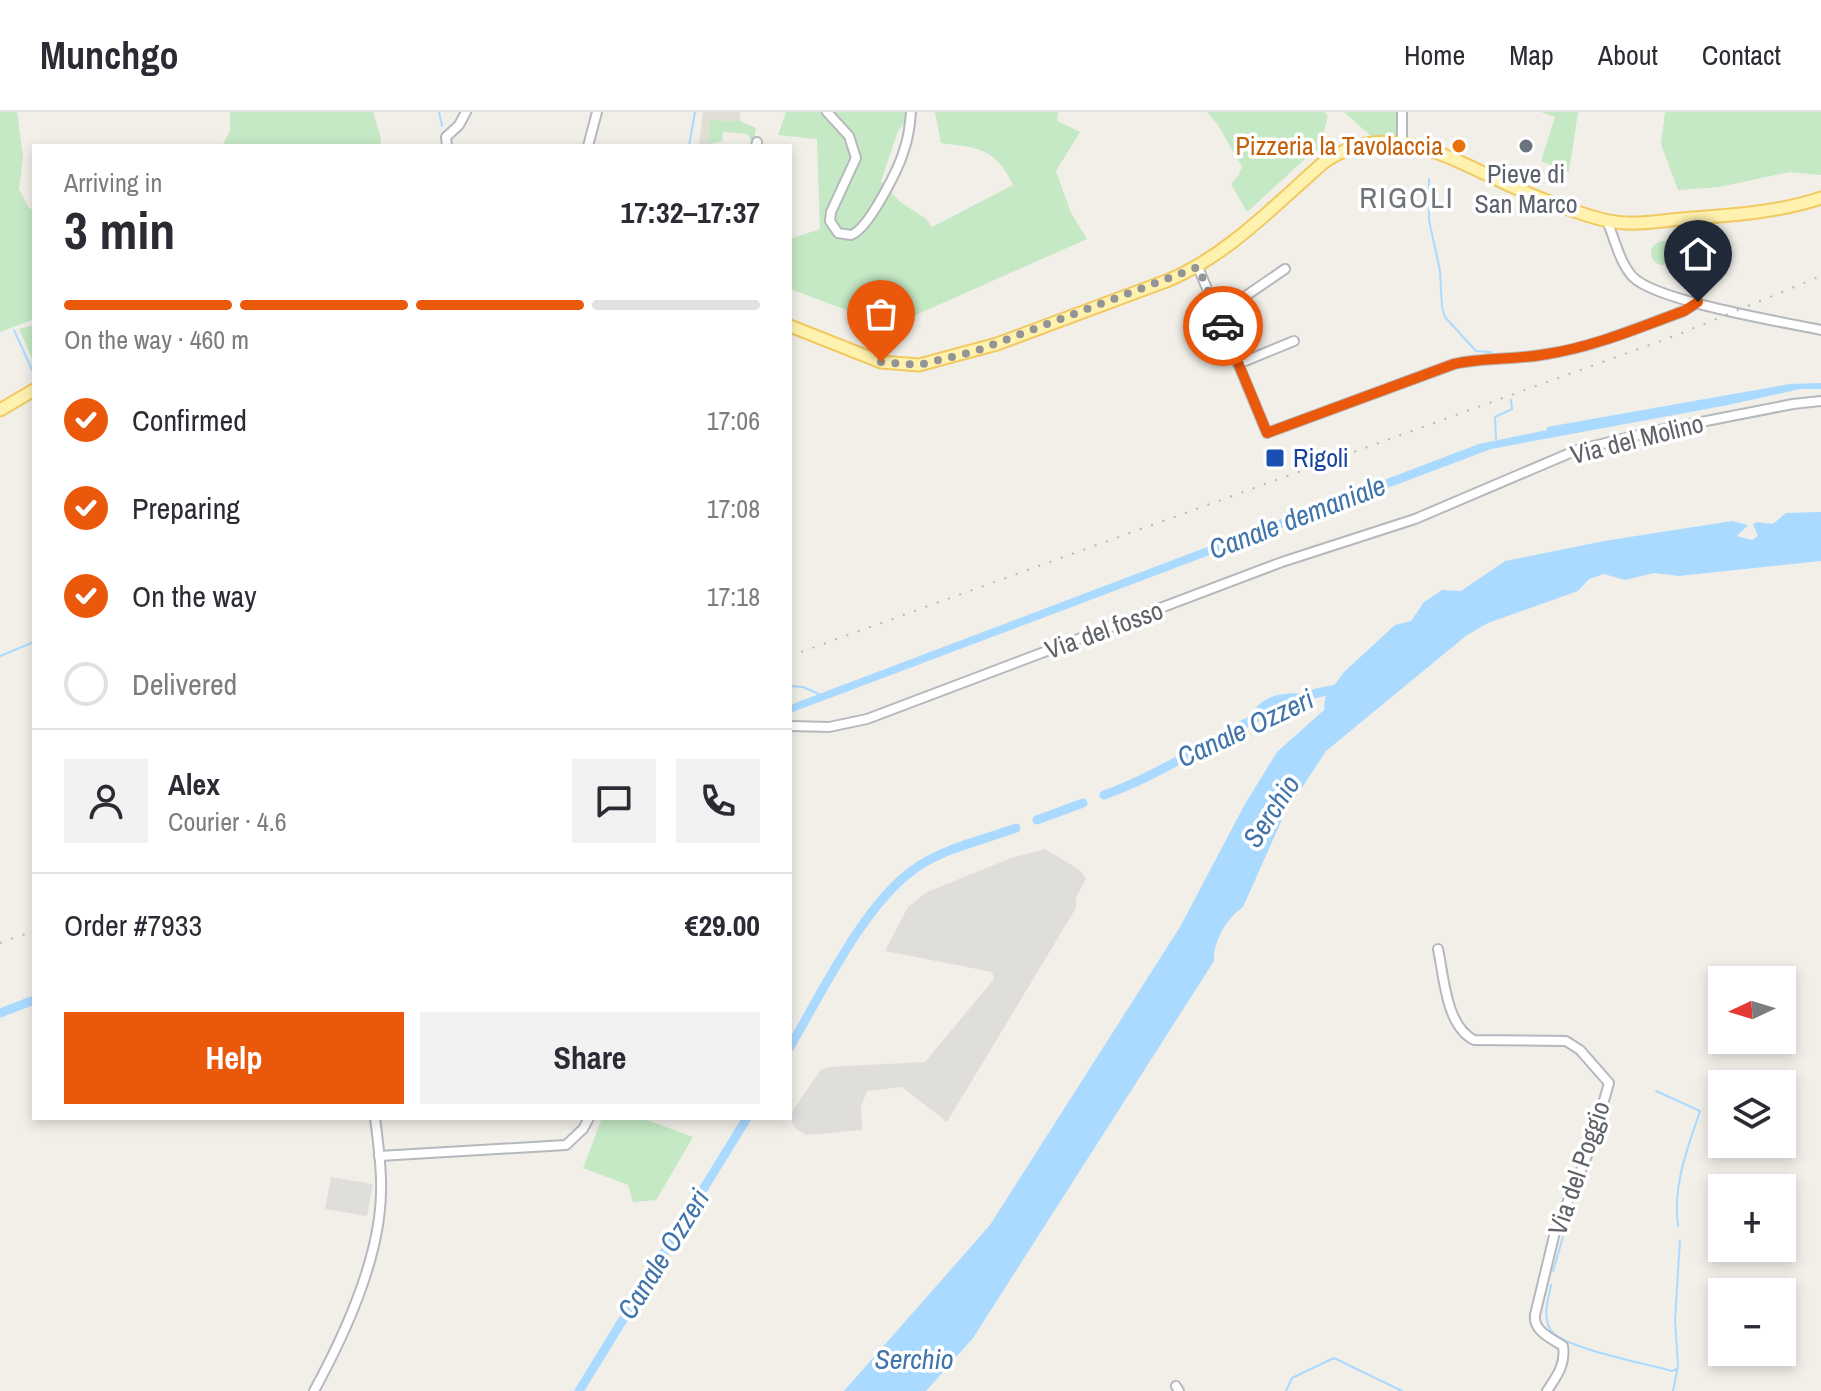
<!DOCTYPE html>
<html lang="en">
<head>
<meta charset="utf-8">
<style>
  body { margin:0; font-family:"Archivo Narrow",sans-serif; background:#f2f2f3; color:#2b2b33; height:100vh; display:flex; flex-direction:column; font-size:30px; white-space:nowrap }
  * { box-sizing:border-box; margin:0 }
  p { font-size:26px; color:#7c7c81 }
  .icon { flex:none; width:44px; height:44px; fill:none; stroke:currentColor; stroke-width:2; stroke-linecap:round; stroke-linejoin:round }
  .map { position:relative; flex:1; overflow:hidden }
  .details { position:absolute; left:32px; top:32px; width:760px; height:976px; display:flex; flex-direction:column; background:#fff; border-radius:0px; box-shadow:0 4px 12px #0003 }
  .details>* { flex:none }
  .needle { width:52px; rotate:266deg }
  .controls { position:absolute; left:1708px; top:854px; display:grid; gap:16px }
  .controls a { display:grid; place-items:center; width:88px; height:88px; border-radius:0px; background:#fff; box-shadow:0 4px 12px #0003; font-size:40px }
  .pin { position:absolute; display:grid; place-items:center; width:68px; height:68px; color:#fff; margin:-82px -34px; border-radius:50% 50% 50% 0; rotate:-45deg; box-shadow:0 0 8px #0007 }
  .pin .icon { rotate:45deg }
  .courier { position:absolute; display:grid; place-items:center; width:80px; height:80px; margin:-40px; border:6px solid #ea580c; border-radius:50%; background:#fff; color:#222; box-shadow:0 2px 10px #0007 }
  .headline em { font-style:normal; font-weight:800 }
  .headline div { display:flex; flex-direction:column-reverse }
  .headline { display:flex; align-items:center; justify-content:space-between; height:136px; padding:0 32px }
  h1 { font-size:52px; font-weight:800; line-height:60px }
  .bar { display:grid; grid-template-columns:repeat(4,1fr); gap:12px 8px; align-content:center; height:96px; padding:0 32px }
  .bar i { height:10px; border-radius:6px; background:#e1e1e2 }
  .bar .active { background:#ea580c }
  .bar p { grid-column:span 4 }
  .line { display:flex; align-items:center; gap:20px; padding:0 32px; border-top:2px solid #e1e1e2 }
  .line div { flex:1 }
  .round { display:grid; place-items:center; flex:none; width:84px; height:84px; border-radius:0px; background:#f2f2f3 }
  ol { padding:0 32px; list-style:none }
  li { display:flex; align-items:center; gap:24px; height:88px }
  li p { margin-inline-start:auto }
  li .icon { padding:8px; border-radius:50%; background:#ea580c; color:#fff; stroke-width:4 }
  li:last-child { color:#7c7c81 }
  li i { width:44px; height:44px; border:4px solid #e1e1e2; border-radius:50% }
  .button { display:flex; gap:16px; margin-top:auto; padding:16px 32px }
  .button a { flex:1; height:92px; border-radius:0px; background:#ea580c; color:#fff; font-size:32px; font-weight:800; line-height:92px; text-align:center }
  .button a+a { background:#f2f2f3; color:#2b2b33 }
  header { display:flex; align-items:center; gap:48px; box-sizing:border-box; height:112px; padding:0 40px; background:#fff; border-bottom:2px solid #e1e1e2 }
  header strong { font-size:38px }
  nav { display:flex; gap:44px; margin-inline-start:auto; font-size:28px }
  .map>svg:first-child { display:block }
  .industrial { fill:#e0deda }
  .education { fill:#e1ded6 }
  .green { fill:#c5e8c5 }
  .water { fill:#aadaff }
  .lines { fill:none; stroke-linecap:round; stroke-linejoin:round }
  .stream { stroke:#aadaff; stroke-width:2 }
  .canal { stroke:#aadaff; stroke-width:9 }
  .minor-casing { stroke:#b5b8bc; stroke-width:12 }
  .major-casing { stroke:#f2c960; stroke-width:15 }
  .minor { stroke:#fff; stroke-width:8 }
  .major { stroke:#fff2af; stroke-width:11 }
  .rail { stroke:#b6b7b8; stroke-width:2; stroke-dasharray:2 10; stroke-linecap:butt }
  .done { stroke:#929495; stroke-width:8; stroke-dasharray:0 14.4 }
  .route { stroke:#ea580c; stroke-width:10 }
  .food-dot { fill:#e8710a; stroke:#fff; stroke-width:3 }
  .worship-dot { fill:#6b7280; stroke:#fff; stroke-width:3 }
  .transit-dot { fill:#1a4fb4; stroke:#fff; stroke-width:3 }
  .labels { text-anchor:middle; stroke-width:7; stroke-linejoin:round; paint-order:stroke }
  .food-label { font-size:26px; fill:#c56008; stroke:#fff; text-anchor:end }
  .worship-label { font-size:26px; fill:#5b616d; stroke:#fff }
  .street-label { font-size:26px; fill:#5f6368; stroke:#fff }
  .transit-label { font-size:26px; fill:#164399; stroke:#fff; text-anchor:start }
  .water-label { font-size:28px; font-style:italic; fill:#4174aa; stroke:#fff }
  .quarter-label { font-size:30px; letter-spacing:2px; fill:#70757a; stroke:#fff }
</style>
</head>
<body>
<header>
<strong>Munchgo</strong>
<nav><a>Home</a><a>Map</a><a>About</a><a>Contact</a></nav>
</header>
<div class="map">
<svg width="1821" height="1279" viewBox="0 0 1821 1279">
  <rect width="100%" height="100%" fill="#f1efe8"/>
  <g class="industrial">
    <polygon points="1045,737 1080,758 1086,767 1076,785 1076,796 947,1010 902,975 867,979 861,995 862,1018 806,1023 797,1018 792,1011 791,1001 820,959 828,955 925,950 994,867 992,860 885,839 908,795 927,780 1011,746"/>
    <polygon points="331,1065 373,1072 367,1104 325,1097"/>
  </g>
  <polygon class="education" points="703,0 740,0 740,9 710,8 709,32 699,32"/>
  <g class="green">
    <polygon points="0,0 17,0 23,45 19,77 29,96 34,98 34,207 0,220"/>
    <polygon points="230,0 373,0 381,26 380,34 222,34 230,19"/>
    <path d="M786,0H913L898,19L881,69L899,89L926,107L932,115L1013,73C995,35 978,36 941,31L935,0H1058L1057,9L1080,20L1056,59L1071,101L1087,127L909,206L865,205L790,177V127L820,117L817,27L778,23Z"/>
    <polygon points="1207,0 1324,0 1328,4 1324,19 1328,31 1304,48 1247,100 1231,72 1238,64 1242,55 1218,13"/>
    <polygon points="1344,0 1397,0 1398,25 1373,26"/>
    <polygon points="1541,0 1578,0 1569,60 1541,49 1555,5"/>
    <polygon points="1665,0 1821,0 1821,63 1790,60 1719,75 1678,78 1661,32"/>
    <polygon points="709,8 740,9 756,16 753,34 748,22 723,20 722,29 709,32"/>
    <circle cx="1663" cy="141" r="12"/>
    <polygon points="34,213 34,251 19,217"/>
    <polygon points="602,1006 642,1006 693,1025 656,1088 633,1090 628,1073 583,1056"/>
  </g>
  <g class="water">
    <polygon points="1821,271 1821,277 1800,277 1728,293 1491,337 790,601 790,593 1479,332 1547,318 1547,315 1790,272"/>
    <path d="M1821,400V449L1679,464L1654,461L1625,468L1604,462L1589,467L1578,479L1488,511L1467,523L1326,639L1284,703L1243,795C1227,806 1213,829 1214,849L973,1226L926,1279H844L990,1113L1180,815L1245,692L1277,640L1324,598L1325,586L1344,560L1395,513L1411,509L1424,490L1442,478L1461,479L1505,449L1604,429L1732,409L1748,413L1737,424L1752,428L1758,424L1753,412L1757,410L1773,412L1786,401Z"/>
  </g>
  <g class="lines">
    <g class="stream">
      <polyline points="439,0 442,14"/>
      <polyline points="689,34 695,0"/>
      <polyline points="1429,67 1429,108 1440,159 1442,195 1445,205 1476,239 1491,240"/>
      <polyline points="14,218 34,262"/>
      <polyline points="1496,327 1495,305 1512,297 1511,288"/>
      <polyline points="0,544 34,530"/>
      <polyline points="790,574 803,575 819,582"/>
      <polyline points="32,889 34,885"/>
      <path d="M1656,979L1700,999C1688,1035 1672,1075 1678,1114"/>
      <polyline points="1553,1159 1563,1125"/>
      <path d="M1551,1173C1548,1188 1541,1208 1553,1221C1570,1237 1647,1252 1672,1259L1677,1257"/>
      <polyline points="1286,1279 1292,1266 1334,1246 1402,1279"/>
      <polyline points="1673,1279 1678,1254 1675,1208 1680,1128"/>
    </g>
    <g class="canal">
      <path d="M1255,606C1262,589 1282,585 1299,586"/>
      <path d="M1104,683C1171,659 1230,614 1297,587C1311,581 1329,579 1344,575"/>
      <polyline points="1037,708 1083,691"/>
      <polyline points="0,901 34,888"/>
      <path d="M790,935C821,882 864,793 913,758C941,737 983,728 1016,716"/>
      <polyline points="579,1279 747,1006"/>
    </g>
    <defs>
      <g id="minor">
        <path d="M827,0L849,24L856,46L831,100L830,109L838,121L851,123C868,118 899,56 904,38C909,25 910,13 911,0"/>
        <polyline points="1402,0 1402,32"/>
        <polyline points="447,34 446,25 459,13 466,0"/>
        <polyline points="588,34 597,0"/>
        <polyline points="756,34 757,30"/>
        <path d="M1607,109C1615,127 1619,150 1633,165C1656,189 1783,210 1821,218"/>
        <path d="M1198,155L1267,321L1454,252C1485,245 1516,248 1547,242C1594,235 1640,215 1684,199L1698,190"/>
        <polyline points="1218,203 1285,157"/>
        <polyline points="1238,252 1294,229"/>
        <polyline points="790,614 829,615 867,607 1282,450 1415,407 1577,338 1655,319 1793,292 1821,289"/>
        <path d="M1438,837C1444,865 1446,914 1474,928L1566,929L1580,938L1609,971L1591,1034L1555,1120L1535,1203C1533,1219 1551,1226 1563,1234C1566,1252 1557,1264 1547,1279"/>
        <polyline points="379,1044 566,1033 583,1017 589,1006"/>
        <polyline points="1176,1274 1179,1279"/>
        <path d="M314,1279C345,1222 380,1147 381,1080C382,1056 378,1030 375,1006"/>
      </g>
      <g id="major">
        <path d="M790,214L881,250L919,253L997,232L1169,168C1228,143 1275,93 1323,51C1389,5 1449,46 1511,74C1536,85 1583,104 1609,109C1633,114 1659,109 1682,107C1730,103 1776,101 1821,86"/>
        <polyline points="0,298 34,278"/>
      </g>
    </defs>
    <use href="#minor" class="minor-casing"/>
    <use href="#major" class="major-casing"/>
    <use href="#minor" class="minor"/>
    <use href="#major" class="major"/>
    <g class="rail">
      <polyline points="790,544 1677,223 1821,164"/>
      <polyline points="0,831 34,819"/>
    </g>
  </g>
  <g class="lines">
    <polyline class="done" points="881,250 919,253 976,239 1198,155 1223,214"/>
    <path class="route" d="M1223,214L1267,321L1454,252C1485,245 1516,248 1547,242C1594,235 1640,215 1684,199L1698,190"/>
  </g>
  <circle class="food-dot" cx="1459" cy="34" r="8"/>
  <circle class="worship-dot" cx="1526" cy="34" r="8"/>
  <rect class="transit-dot" x="1265" y="336" width="20" height="20" rx="4"/>
  <g class="labels">
    <g class="food-label">
      <text x="1443" y="43">Pizzeria la Tavolaccia</text>
    </g>
    <g class="worship-label">
      <text x="1526" y="71">Pieve di<tspan x="1526" dy="30">San Marco</tspan></text>
    </g>
    <g class="street-label">
      <text transform="translate(1637 327) rotate(-14)" y="9">Via del Molino</text>
      <text transform="translate(1104 518) rotate(-20)" y="9">Via del fosso</text>
      <text transform="translate(1579 1056) rotate(-71)" y="9">Via del Poggio</text>
    </g>
    <g class="transit-label">
      <text x="1293" y="355">Rigoli</text>
    </g>
    <g class="water-label">
      <text transform="translate(1297 405) rotate(-21)" y="10">Canale demaniale</text>
      <text transform="translate(1245 616) rotate(-25)" y="10">Canale Ozzeri</text>
      <text transform="translate(1271 699) rotate(-57)" y="10">Serchio</text>
      <text transform="translate(663 1142) rotate(-58)" y="10">Canale Ozzeri</text>
      <text x="914" y="1257">Serchio</text>
    </g>
    <g class="quarter-label">
      <text x="1407" y="96">RIGOLI</text>
    </g>
  </g>
</svg>
<div class="controls">
<a><svg class="needle" viewBox="-14 -14 28 28"><path d="M0-13l5 13h-10z" fill="#e53935"/><path d="M0 13l5-13h-10z" fill="#7c7c81"/></svg></a>
<a><svg class="icon" aria-label="layers" viewBox="0 0 24 24"><path d="M12 4l9 5-9 5-9-5zM3 14l9 5 9-5"/></svg></a>
<a>+</a>
<a>−</a>
</div>
<div class="pin" style="left:881px;top:250px;background:#ea580c"><svg class="icon" aria-label="bag" viewBox="0 0 24 24"><path d="M5 8h14l-1 12H6zM9 8a3 3 0 0 1 6 0"/></svg></div>
<div class="pin" style="left:1698px;top:190px;background:#1f2937"><svg class="icon" aria-label="home" viewBox="0 0 24 24"><path d="M3 11l9-7 9 7M6 9v11h12V9"/></svg></div>
<div class="courier" style="left:1223px;top:214px"><svg class="icon" aria-label="car" viewBox="0 0 24 24"><path d="M5 17H2v-5l4-1 3-4h7l3 4 3 1v5h-3M9 17h6M6 11h13"/><circle cx="7" cy="17" r="2"/><circle cx="17" cy="17" r="2"/></svg></div>
<section class="details">
<div class="headline"><div><h1>3 min</h1><p>Arriving in</p></div><em>17:32–17:37</em></div>
<div class="bar"><i class="active"></i><i class="active"></i><i class="active"></i><i></i><p>On the way · 460 m</p></div>
<ol>
<li><svg class="icon" aria-label="check" viewBox="0 0 24 24"><path d="M5 12l5 5 9-10"/></svg>Confirmed<p>17:06</p></li>
<li><svg class="icon" aria-label="check" viewBox="0 0 24 24"><path d="M5 12l5 5 9-10"/></svg>Preparing<p>17:08</p></li>
<li><svg class="icon" aria-label="check" viewBox="0 0 24 24"><path d="M5 12l5 5 9-10"/></svg>On the way<p>17:18</p></li>
<li><i></i>Delivered</li>
</ol>
<div class="line" style="height:144px"><a class="round"><svg class="icon" aria-label="person" viewBox="0 0 24 24"><circle cx="12" cy="8" r="4"/><path d="M4 21q1-7 8-7t8 7"/></svg></a><div><b>Alex</b><p>Courier · 4.6</p></div><a class="round"><svg class="icon" aria-label="chat" viewBox="0 0 24 24"><path d="M4 5h16v11H9l-5 4z"/></svg></a><a class="round"><svg class="icon" aria-label="phone" viewBox="0 0 24 24"><path d="M5 4h4l2 5-3 2q2 4 5 5l2-3 5 2v4C11 20 4 13 5 4z"/></svg></a></div>
<div class="line" style="height:104px"><div>Order #7933</div><b>€29.00</b></div>
<div class="button"><a>Help</a><a>Share</a></div>
</section>
</div>
</body>
</html>
